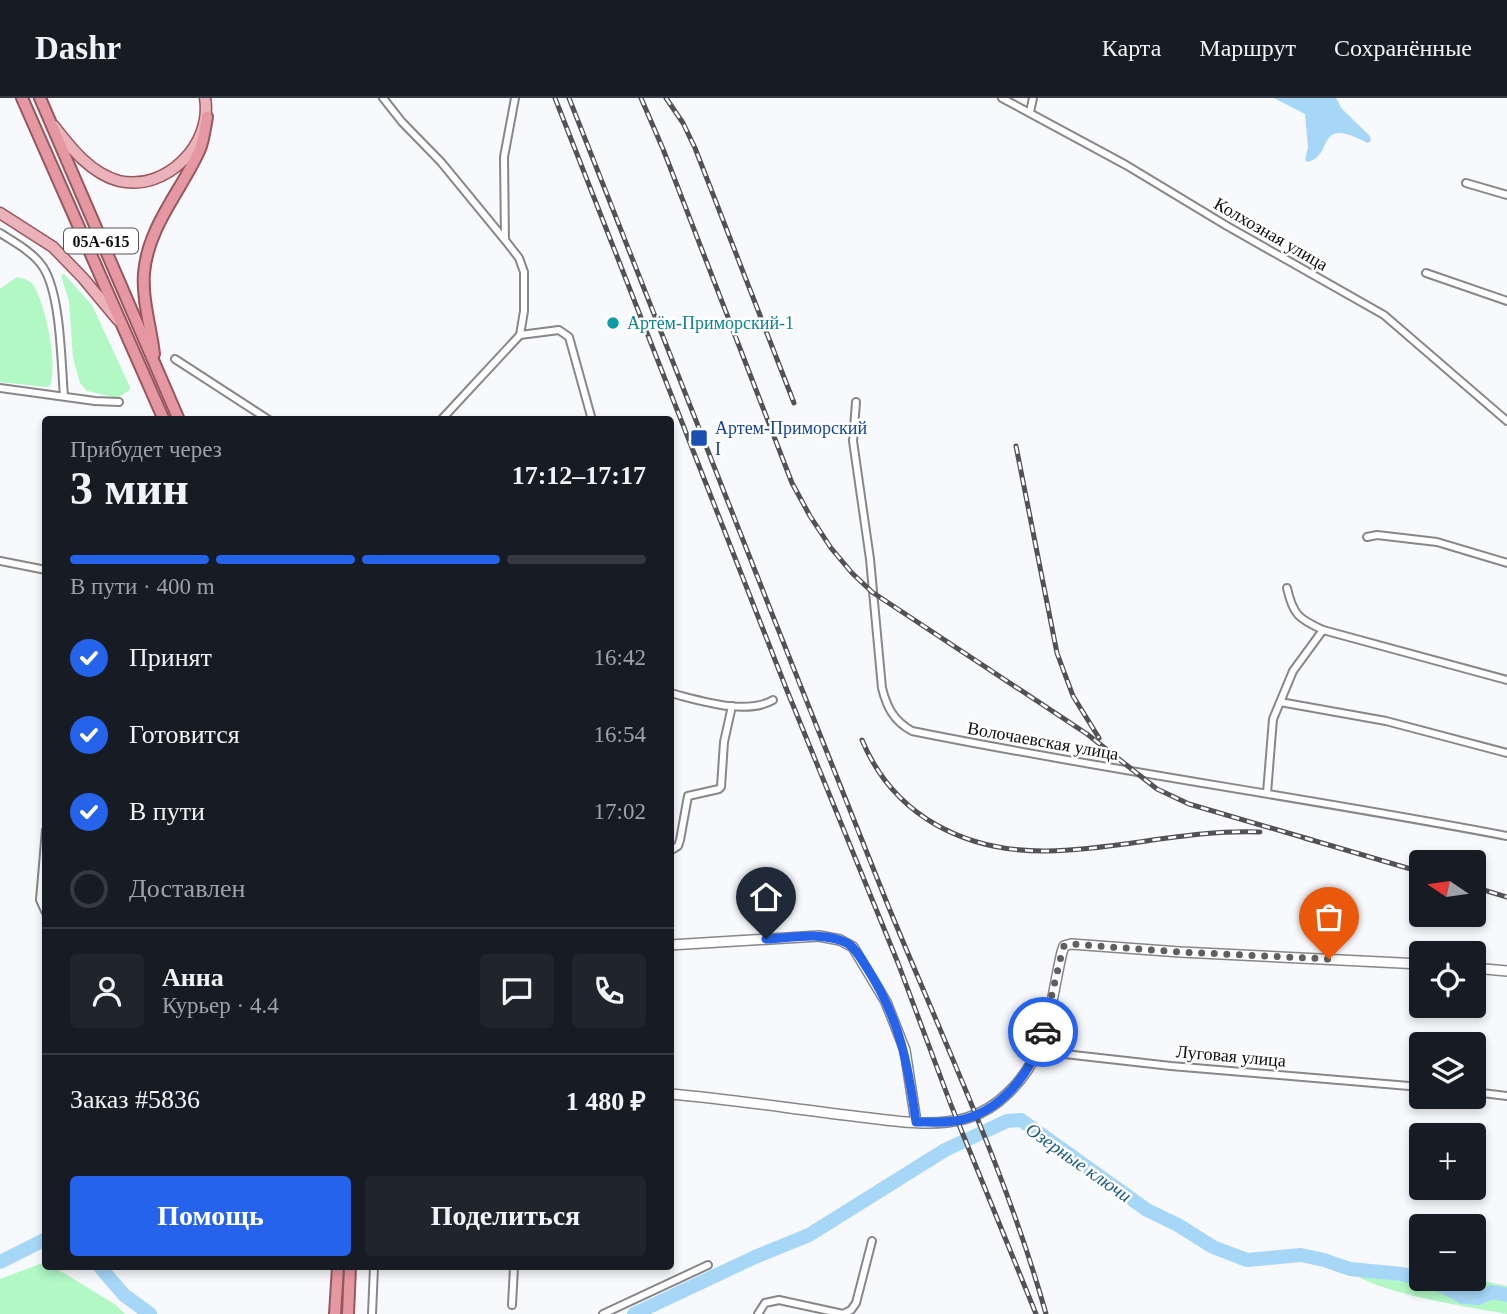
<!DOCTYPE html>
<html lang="ru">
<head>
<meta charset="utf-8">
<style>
  body { margin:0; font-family:Georgia,serif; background:#20242c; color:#f1f3f6; height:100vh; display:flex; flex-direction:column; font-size:26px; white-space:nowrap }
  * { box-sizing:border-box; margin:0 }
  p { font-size:23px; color:#9ea1a6 }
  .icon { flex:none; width:38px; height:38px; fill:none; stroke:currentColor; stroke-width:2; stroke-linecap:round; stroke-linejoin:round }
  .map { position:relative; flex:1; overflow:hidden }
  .details { position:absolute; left:42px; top:318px; width:632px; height:854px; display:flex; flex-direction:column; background:#171b24; border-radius:7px; box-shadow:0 4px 10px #0003 }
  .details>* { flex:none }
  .needle { width:46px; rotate:283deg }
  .tools { position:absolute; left:1409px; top:752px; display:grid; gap:14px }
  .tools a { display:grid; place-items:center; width:77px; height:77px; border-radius:7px; background:#171b24; box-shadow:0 4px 10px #0003; font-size:35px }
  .pin { position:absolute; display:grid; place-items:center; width:60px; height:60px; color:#fff; margin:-72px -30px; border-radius:50% 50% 50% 0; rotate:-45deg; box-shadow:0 0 7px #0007 }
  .pin .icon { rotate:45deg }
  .courier { position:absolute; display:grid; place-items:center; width:70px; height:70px; margin:-35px; border:5px solid #2563eb; border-radius:50%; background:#fff; color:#222; box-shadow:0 2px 9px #0007 }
  .headline em { font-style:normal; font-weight:700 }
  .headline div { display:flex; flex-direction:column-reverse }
  .headline { display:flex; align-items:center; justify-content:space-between; height:119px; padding:0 28px }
  h1 { font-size:46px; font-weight:700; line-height:52px }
  .bar { display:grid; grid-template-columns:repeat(4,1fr); gap:10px 7px; align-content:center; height:84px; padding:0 28px }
  .bar i { height:9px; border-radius:5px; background:#363941 }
  .bar .on { background:#2563eb }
  .bar p { grid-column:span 4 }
  .line { display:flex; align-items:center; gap:18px; padding:0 28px; border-top:2px solid #363941 }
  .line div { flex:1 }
  .round { display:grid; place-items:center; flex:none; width:74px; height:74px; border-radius:7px; background:#20242c }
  ol { padding:0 28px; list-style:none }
  li { display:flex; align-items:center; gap:21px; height:77px }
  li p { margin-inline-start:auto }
  li .icon { padding:7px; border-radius:50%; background:#2563eb; color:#fff; stroke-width:4 }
  li:last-child { color:#9ea1a6 }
  li i { width:38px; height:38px; border:4px solid #363941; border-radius:50% }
  .action { display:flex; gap:14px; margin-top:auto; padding:14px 28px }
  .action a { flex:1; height:80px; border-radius:7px; background:#2563eb; color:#fff; font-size:28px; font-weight:700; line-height:80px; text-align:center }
  .action a+a { background:#20242c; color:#f1f3f6 }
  header { display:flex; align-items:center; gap:42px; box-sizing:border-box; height:98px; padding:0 35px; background:#171b24; border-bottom:2px solid #363941 }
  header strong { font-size:33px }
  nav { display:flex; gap:38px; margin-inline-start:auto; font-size:24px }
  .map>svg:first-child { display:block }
  .green { fill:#b1f8c5 }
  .water { fill:#a6d7f7 }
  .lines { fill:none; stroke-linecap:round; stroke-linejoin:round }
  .river { stroke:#a6d7f7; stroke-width:14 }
  .minor-casing { stroke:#87878a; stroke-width:10 }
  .secondary-casing { stroke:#87878a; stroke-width:12 }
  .primary-casing { stroke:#96575e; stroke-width:13 }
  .trunk-casing { stroke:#96575e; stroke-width:14 }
  .minor { stroke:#fff; stroke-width:6 }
  .secondary { stroke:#fff; stroke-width:9 }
  .primary { stroke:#ecb2b9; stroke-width:10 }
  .trunk { stroke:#e698a2; stroke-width:10 }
  .rail-casing { stroke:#525254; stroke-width:5 }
  .rail { stroke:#fff; stroke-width:2.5; stroke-dasharray:8; stroke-linecap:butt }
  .done { stroke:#5f5f61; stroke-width:7; stroke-dasharray:0 12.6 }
  .route { stroke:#2563eb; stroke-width:9 }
  .culture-dot { fill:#0f9aa8; stroke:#fff; stroke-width:2.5 }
  .transit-dot { fill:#1a4fb4; stroke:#fff; stroke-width:2.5 }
  .labels { text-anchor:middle; stroke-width:5; stroke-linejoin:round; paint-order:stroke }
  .shield { fill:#fff; stroke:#555556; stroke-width:2 }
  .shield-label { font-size:16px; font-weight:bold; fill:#0c0c0d }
  .street-label { font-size:18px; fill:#0c0c0d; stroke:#fff }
  .culture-label { font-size:18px; fill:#0d838f; stroke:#fff; text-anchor:start }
  .transit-label { font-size:18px; fill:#164399; stroke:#fff; text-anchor:start }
  .water-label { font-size:19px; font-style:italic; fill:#1c5c80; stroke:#fff }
</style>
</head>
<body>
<header>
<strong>Dashr</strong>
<nav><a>Карта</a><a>Маршрут</a><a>Сохранённые</a></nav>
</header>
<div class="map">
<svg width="1507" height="1216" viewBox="0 0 1507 1216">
  <rect width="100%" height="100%" fill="#f8f9fc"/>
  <g class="green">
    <polygon points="64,176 92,207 130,289 130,292 117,300 87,293 80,285 73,260 69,203 61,178"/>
    <path d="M17,179C24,180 32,183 35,190C46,210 58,266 50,288L46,289L0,284V191Z"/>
    <polygon points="45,1164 46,1169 54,1169 116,1207 125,1216 0,1216 0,1181"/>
    <path d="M1357,1167L1421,1174V1181H1474L1507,1188V1216C1468,1209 1382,1196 1352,1175V1169Z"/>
  </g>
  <path class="water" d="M1274,0H1336L1342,11L1370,38L1371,43L1367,45C1314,16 1335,59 1307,64L1305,62L1308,49L1305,16Z"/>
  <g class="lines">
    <g class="river">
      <polyline points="0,1164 46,1141"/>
      <polyline points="100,1169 124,1197 150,1216"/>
      <polyline points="634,1216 755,1159 809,1137 945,1052 1007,1023 1021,1022 1147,1112 1178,1127 1213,1149 1247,1162 1301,1157 1324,1162 1350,1171 1402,1176 1443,1188 1462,1199 1479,1200 1492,1194 1507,1197"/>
    </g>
    <defs>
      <g id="minor">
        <polyline points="383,0 402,24 441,64 505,142 519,160 524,174 524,213 520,237 441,322"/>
        <polyline points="1002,0 1126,67 1227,128 1384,217 1507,323"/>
        <polyline points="1030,14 1033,0"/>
        <polyline points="1466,85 1507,97"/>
        <path d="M0,135C14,144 33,154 43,169C61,197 61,263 64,298"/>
        <polyline points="505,142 504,59 515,0"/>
        <polyline points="1426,175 1507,203"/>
        <polyline points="520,237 559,232 569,239 592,322"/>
        <polyline points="175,261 269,322"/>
        <polyline points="0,290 95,303 119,304"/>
        <path d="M856,304L853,343L870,461L882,590C887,610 894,623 912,633C1110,673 1309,700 1507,738"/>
        <polyline points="1367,439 1377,437 1437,444 1507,465"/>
        <polyline points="0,463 46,472"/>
        <polyline points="1323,532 1507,582"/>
        <path d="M670,595C699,602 746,618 773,602"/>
        <polyline points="1280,604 1386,623 1507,655"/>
        <path d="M1267,695L1273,621L1293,573L1323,532C1299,521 1293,517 1287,490"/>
        <polyline points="46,732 40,802 46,815"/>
        <polyline points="670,753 678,748 680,742 688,698 719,691 721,689 724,644 732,608"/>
        <polyline points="1038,953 1171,968 1421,989"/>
        <polyline points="1474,994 1507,998"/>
        <polyline points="512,1207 514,1169"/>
        <polyline points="372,1216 374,1169"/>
        <polyline points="603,1216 708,1167"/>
        <polyline points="758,1216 765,1205 779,1202 843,1216 851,1212 856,1205 872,1143"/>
      </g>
      <g id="secondary">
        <polyline points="670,847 819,838 840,842 853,849 886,904 905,952 916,1024"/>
        <polyline points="1474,870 1507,873"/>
        <path d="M670,996C729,1001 787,1010 845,1017C881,1021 931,1031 967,1020C998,1011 1025,982 1038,952C1050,926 1055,883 1062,854L1064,848L1071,846L1180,854L1421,866"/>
      </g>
      <g id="primary">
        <path d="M54,28C71,50 90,75 119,83C166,94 213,46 205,0"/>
        <polyline points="0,115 53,149 83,180 118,222"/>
      </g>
      <g id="trunk">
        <polyline points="22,0 164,322"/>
        <polyline points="40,0 179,322"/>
        <path d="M154,256C151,229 142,203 144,175C148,128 182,92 200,51C204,41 205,29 207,19"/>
        <polyline points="335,1216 338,1169"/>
        <polyline points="348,1216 350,1169"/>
      </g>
    </defs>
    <use href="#minor" class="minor-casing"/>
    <use href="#secondary" class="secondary-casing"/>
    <use href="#primary" class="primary-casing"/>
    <use href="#trunk" class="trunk-casing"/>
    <use href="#minor" class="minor"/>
    <use href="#secondary" class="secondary"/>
    <use href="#primary" class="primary"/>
    <use href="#trunk" class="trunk"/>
    <defs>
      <g id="rail">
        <polyline points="555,0 786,590 898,865 951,1007 1036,1216"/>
        <path d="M569,0C675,267 778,534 885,800C941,938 1006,1073 1046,1216"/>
        <polyline points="641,0 663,51 792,385 810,418 831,450 852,475 872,494 1087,636 1157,691 1189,706 1312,742"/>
        <polyline points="666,0 683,25 695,50 794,305"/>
        <polyline points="1016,348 1057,555 1073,598 1099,640"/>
        <path d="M862,642C894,719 966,754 1047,753C1118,752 1188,731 1260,734"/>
        <polyline points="1305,740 1421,774"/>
        <polyline points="1474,789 1507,799"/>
      </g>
    </defs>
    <use href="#rail" class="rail-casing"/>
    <use href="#rail" class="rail"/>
  </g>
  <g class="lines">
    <polyline class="done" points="1043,934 1062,854 1064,848 1071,846 1180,854 1329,861"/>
    <path class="route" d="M766,841C791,840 824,833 847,845C856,850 861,861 867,870C900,921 908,966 916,1024C929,1024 942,1025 955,1023C1000,1016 1032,975 1043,934"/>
  </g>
  <circle class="culture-dot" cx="613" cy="225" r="7"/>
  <rect class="transit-dot" x="690" y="331" width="18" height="18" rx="3.5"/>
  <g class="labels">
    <rect class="shield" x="64" y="130.5" width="74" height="25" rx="5"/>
    <g class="shield-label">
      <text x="101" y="149">05А-615</text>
    </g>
    <g class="street-label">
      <text transform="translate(1271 136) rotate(30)" y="6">Колхозная улица</text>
      <text transform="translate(1043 643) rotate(10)" y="6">Волочаевская улица</text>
      <text transform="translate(1231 958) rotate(5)" y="6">Луговая улица</text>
    </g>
    <g class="culture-label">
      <text x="627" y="231">Артём-Приморский-1</text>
    </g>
    <g class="transit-label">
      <text x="715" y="336">Артем-Приморский<tspan x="715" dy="21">I</tspan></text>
    </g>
    <g class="water-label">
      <text transform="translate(1079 1064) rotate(35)" y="7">Озерные ключи</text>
    </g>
  </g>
</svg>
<div class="tools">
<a><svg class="needle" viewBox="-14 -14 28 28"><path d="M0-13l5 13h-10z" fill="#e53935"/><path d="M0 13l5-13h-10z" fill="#9ea1a6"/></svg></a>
<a><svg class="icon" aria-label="locate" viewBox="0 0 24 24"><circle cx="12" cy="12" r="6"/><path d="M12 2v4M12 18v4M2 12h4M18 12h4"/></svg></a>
<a><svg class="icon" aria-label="layers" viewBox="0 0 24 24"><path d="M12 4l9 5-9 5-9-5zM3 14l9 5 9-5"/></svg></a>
<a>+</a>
<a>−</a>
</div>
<div class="pin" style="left:1329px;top:861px;background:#ea580c"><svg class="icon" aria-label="bag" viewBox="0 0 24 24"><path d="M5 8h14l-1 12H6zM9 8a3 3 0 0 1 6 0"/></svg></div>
<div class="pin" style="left:766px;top:841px;background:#1f2937"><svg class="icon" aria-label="home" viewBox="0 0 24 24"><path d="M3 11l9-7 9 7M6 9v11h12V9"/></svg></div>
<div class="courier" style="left:1043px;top:934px"><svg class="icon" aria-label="car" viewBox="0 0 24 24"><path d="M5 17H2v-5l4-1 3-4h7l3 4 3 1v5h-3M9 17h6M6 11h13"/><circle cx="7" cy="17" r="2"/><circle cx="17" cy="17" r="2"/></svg></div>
<section class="details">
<div class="headline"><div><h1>3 мин</h1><p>Прибудет через</p></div><em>17:12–17:17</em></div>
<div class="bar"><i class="on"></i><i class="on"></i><i class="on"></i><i></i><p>В пути · 400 m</p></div>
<ol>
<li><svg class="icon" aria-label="check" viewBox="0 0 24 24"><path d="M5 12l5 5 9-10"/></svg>Принят<p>16:42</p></li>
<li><svg class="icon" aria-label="check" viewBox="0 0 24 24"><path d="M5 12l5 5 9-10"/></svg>Готовится<p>16:54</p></li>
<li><svg class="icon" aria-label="check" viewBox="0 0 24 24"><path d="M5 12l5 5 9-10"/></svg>В пути<p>17:02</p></li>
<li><i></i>Доставлен</li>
</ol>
<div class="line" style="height:126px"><a class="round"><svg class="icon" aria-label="person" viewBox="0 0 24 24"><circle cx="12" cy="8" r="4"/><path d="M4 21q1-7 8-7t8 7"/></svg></a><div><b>Анна</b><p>Курьер · 4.4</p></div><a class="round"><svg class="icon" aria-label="chat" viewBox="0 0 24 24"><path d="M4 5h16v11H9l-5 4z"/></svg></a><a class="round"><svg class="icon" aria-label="phone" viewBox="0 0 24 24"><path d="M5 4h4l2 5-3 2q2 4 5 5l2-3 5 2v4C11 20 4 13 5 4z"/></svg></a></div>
<div class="line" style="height:91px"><div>Заказ #5836</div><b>1 480 ₽</b></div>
<div class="action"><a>Помощь</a><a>Поделиться</a></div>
</section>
</div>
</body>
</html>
